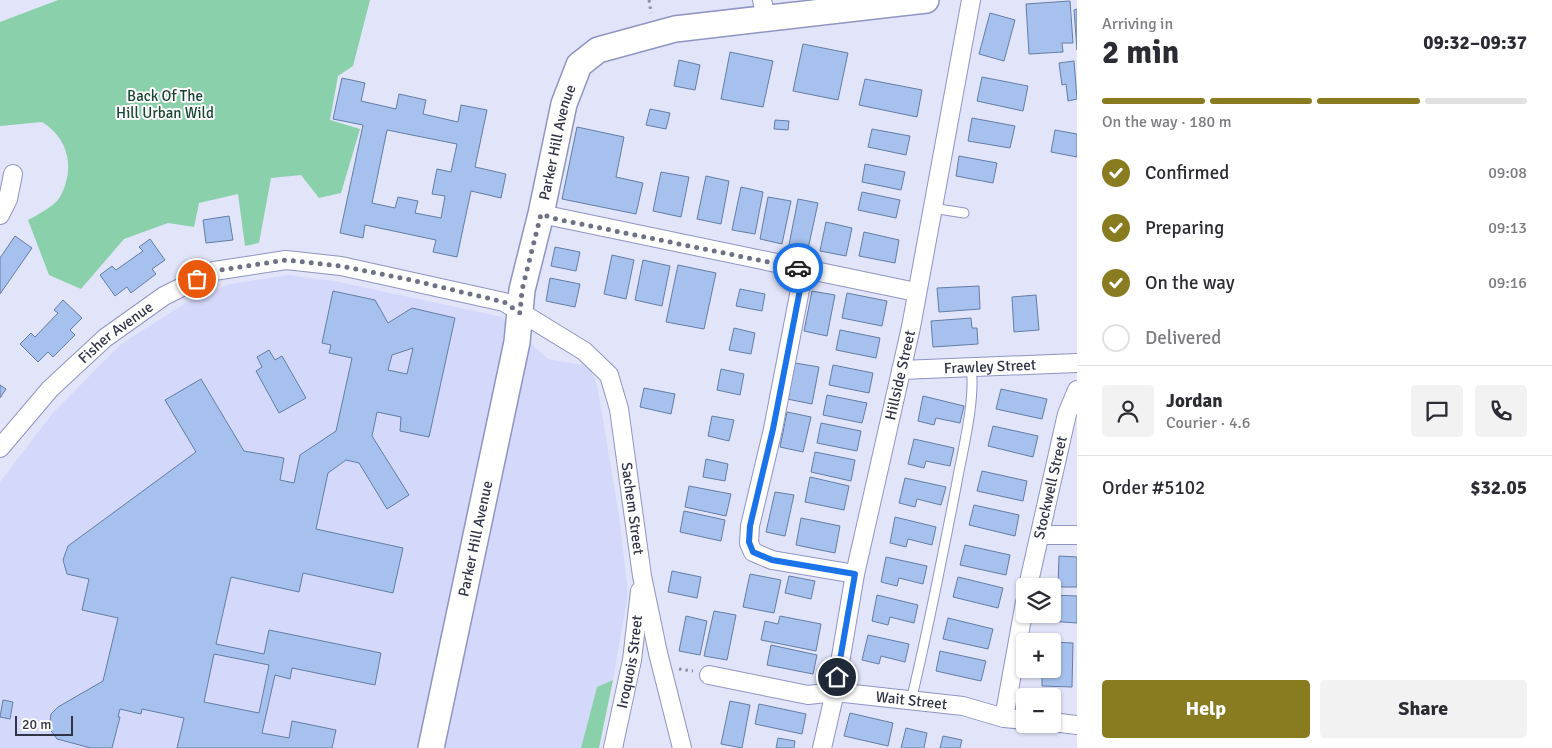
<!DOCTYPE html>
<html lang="en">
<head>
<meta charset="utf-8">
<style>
  body { margin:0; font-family:Signika,sans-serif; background:#f2f2f3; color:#2b2b33; height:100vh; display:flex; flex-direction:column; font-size:19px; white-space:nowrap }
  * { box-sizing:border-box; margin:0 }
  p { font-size:16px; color:#7c7c81 }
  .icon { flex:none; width:28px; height:28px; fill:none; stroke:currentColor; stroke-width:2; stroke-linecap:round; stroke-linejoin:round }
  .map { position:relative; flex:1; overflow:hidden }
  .panel { display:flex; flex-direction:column; background:#fff; width:475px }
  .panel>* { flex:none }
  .fabs { position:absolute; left:1016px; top:578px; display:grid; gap:10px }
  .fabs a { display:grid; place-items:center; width:45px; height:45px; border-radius:5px; background:#fff; box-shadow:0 1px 4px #0004; font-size:25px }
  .scale { position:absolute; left:15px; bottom:12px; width:58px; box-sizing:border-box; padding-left:5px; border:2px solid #313347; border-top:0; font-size:14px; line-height:18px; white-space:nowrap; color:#313347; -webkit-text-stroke:4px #fff; paint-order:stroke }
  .pin { position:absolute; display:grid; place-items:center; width:42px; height:42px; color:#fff; margin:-21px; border:2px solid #fff; border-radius:50%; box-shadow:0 1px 5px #0007 }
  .courier { position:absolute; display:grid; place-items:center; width:50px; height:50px; margin:-25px; border:4px solid #1a73e8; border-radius:50%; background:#fff; color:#222; box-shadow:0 1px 6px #0007 }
  .summary em { font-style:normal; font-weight:700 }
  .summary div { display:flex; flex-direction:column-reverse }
  .summary { display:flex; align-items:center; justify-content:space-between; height:85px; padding:0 25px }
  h1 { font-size:32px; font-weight:700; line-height:38px }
  .bar { display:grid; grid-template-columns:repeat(4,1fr); gap:8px 5px; align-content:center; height:60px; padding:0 25px }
  .bar i { height:6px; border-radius:4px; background:#e1e1e2 }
  .bar .selected { background:#897b20 }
  .bar p { grid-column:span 4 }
  .line { display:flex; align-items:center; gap:12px; padding:0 25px; border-top:1px solid #e1e1e2 }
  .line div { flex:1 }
  .round { display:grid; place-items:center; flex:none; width:52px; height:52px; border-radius:5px; background:#f2f2f3 }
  ol { padding:0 25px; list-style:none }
  li { display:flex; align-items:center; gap:15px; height:55px }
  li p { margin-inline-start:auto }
  li .icon { padding:5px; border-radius:50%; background:#897b20; color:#fff; stroke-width:4 }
  li:last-child { color:#7c7c81 }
  li i { width:28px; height:28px; border:2px solid #e1e1e2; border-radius:50% }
  .cta { display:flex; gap:10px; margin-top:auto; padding:10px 25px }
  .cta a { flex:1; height:58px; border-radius:5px; background:#897b20; color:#fff; font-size:20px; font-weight:700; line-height:58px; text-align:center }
  .cta a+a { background:#f2f2f3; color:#2b2b33 }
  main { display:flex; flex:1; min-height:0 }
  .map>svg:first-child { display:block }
  .built { fill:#d4d8fa }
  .green { fill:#8ad0aa }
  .building { fill:#a6c1ed; stroke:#637da5; fill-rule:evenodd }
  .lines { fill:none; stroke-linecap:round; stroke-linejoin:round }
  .lane-casing { stroke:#8f94c3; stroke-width:11 }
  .street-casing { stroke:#8f94c3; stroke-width:20 }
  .secondary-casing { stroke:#8f94c3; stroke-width:28 }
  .path { stroke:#8c8fa3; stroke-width:3; stroke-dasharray:2.5 4; stroke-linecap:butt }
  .lane { stroke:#fff; stroke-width:9 }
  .street { stroke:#fff; stroke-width:18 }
  .secondary { stroke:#fff; stroke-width:25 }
  .done { stroke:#6f7185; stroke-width:5; stroke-dasharray:0 9 }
  .route { stroke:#1a73e8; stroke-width:6 }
  .labels { text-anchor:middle; stroke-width:4; stroke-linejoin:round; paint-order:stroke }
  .park-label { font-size:15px; fill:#17442f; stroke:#fff }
  .street-label { font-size:15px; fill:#313347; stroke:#fff }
</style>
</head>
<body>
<main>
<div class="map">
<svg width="1077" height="748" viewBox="0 0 1077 748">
  <rect width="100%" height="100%" fill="#e2e5f9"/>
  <polygon class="built" points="289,275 339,282 502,317 548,359 589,366 597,385 619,515 628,593 613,680 597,688 581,748 0,748 0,482 52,414 121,344 187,302 230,284"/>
  <g class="green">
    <path d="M58,0H370L353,66L338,76L330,120L360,129L341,193L319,198L301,175L271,178L259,243L245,246L238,194L199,203L194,227L168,223L124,239L81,289L49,275L28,220C35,216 47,210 56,202C61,197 64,189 66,182C73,157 63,135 42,122L0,126V22Z"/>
    <polygon points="613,680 599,748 581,748 597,687"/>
  </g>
  <g class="building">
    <polygon points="1070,1 1073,43 1062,43 1063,52 1029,54 1026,4"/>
    <polygon points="1077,9 1077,50 1074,10"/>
    <polygon points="990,13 1015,20 1004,61 979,54"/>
    <polygon points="803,44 848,53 838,100 793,91"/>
    <polygon points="730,52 773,61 763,107 721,99"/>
    <polygon points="679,60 700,65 695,90 674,86"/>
    <polygon points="1074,61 1077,99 1068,101 1066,84 1062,85 1059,63"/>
    <polygon points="982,77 1028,86 1023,111 977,101"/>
    <path d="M342,78L365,83L361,101L396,109L399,94L426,100L423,114L458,122L461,105L487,110L475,167L506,174L501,198L471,191L457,257L433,252L436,240L365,225L363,238L340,233L363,125L333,119ZM387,130L457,144L451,172L437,169L432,194L445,196L441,218L415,213L418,201L398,197L395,208L372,203Z"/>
    <polygon points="865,79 922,90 917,117 859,105"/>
    <polygon points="650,109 670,113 666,129 646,125"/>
    <polygon points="972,118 1015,126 1010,148 968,141"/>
    <polygon points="775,120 789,121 788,130 774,129"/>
    <polygon points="577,127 624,137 616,177 643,183 636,214 562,199"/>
    <polygon points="872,129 910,136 906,155 868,147"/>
    <polygon points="1055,130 1077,134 1077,157 1051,152"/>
    <polygon points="959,156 997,163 993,183 956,176"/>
    <polygon points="865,164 905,172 901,190 862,182"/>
    <polygon points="661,172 689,177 681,217 653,211"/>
    <polygon points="706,176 729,181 721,224 697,219"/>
    <polygon points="741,187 763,192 755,234 732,230"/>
    <polygon points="862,192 900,200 896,218 858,210"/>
    <polygon points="768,197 791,201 782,244 760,239"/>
    <polygon points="798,199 818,203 808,249 789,245"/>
    <polygon points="229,216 233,240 206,243 203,220"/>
    <polygon points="826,222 852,228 846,256 820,251"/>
    <polygon points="864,232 899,240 895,263 859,256"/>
    <polygon points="15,236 32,248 0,294 0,258"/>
    <polygon points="150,239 165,260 152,269 156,274 131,293 127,287 115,296 100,275 112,266 116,270 143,251 139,247"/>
    <polygon points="555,247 580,252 576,271 551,266"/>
    <polygon points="612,255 634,260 626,299 604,294"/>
    <polygon points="643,260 670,266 662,306 635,300"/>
    <polygon points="678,265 716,273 704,329 666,322"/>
    <polygon points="550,278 580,284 575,307 546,301"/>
    <polygon points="979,286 980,309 939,312 937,288"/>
    <polygon points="740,289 765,294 762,311 736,306"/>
    <path d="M333,291L375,300L388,323L412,308L455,318L429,437L400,431L401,417L377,412L372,436L409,495L387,509L359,463L346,460L328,473L316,529L403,548L393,593L303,573L299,592L231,577L216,644L264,654L269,630L381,653L375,685L292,668L290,679L275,675L262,733L289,738L292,721L336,730L332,748H177L184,718L142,709L141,714L120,709L118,717H120L112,748H91L57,739L49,728L51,714L58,707L103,681L118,618L82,610L89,579L67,574L63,560L68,546L196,452L165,400L201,379L244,451L284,458L280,480L294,483L300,455L336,431L352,358L329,353L331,345L322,343ZM413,348L407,374L388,370L392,355ZM214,654L269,665L259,713L204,702Z"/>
    <polygon points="812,291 835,295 827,336 804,331"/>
    <polygon points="847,293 887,301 882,326 842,318"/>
    <polygon points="1036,295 1039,330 1014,332 1012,297"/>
    <polygon points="63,300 82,318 70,330 75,335 53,357 48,352 38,362 20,344 31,333 35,337 58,313 54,310"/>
    <polygon points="971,318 972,328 977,328 978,344 933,347 931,321"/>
    <polygon points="734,328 755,333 751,354 729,350"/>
    <polygon points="840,330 880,338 876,358 836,350"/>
    <polygon points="269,350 275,360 282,356 306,398 279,413 256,371 262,367 257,357"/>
    <polygon points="795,363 819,367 812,404 787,399"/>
    <polygon points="833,365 873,373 869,393 829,385"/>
    <polygon points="721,369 744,374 740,395 717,390"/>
    <polygon points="0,385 6,389 0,398"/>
    <polygon points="644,388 675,394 671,414 640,407"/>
    <polygon points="1001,389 1047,399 1042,419 996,409"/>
    <polygon points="827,395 867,403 862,423 823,415"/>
    <polygon points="923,396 964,406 960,423 936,418 934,425 918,421"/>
    <polygon points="787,412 811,417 803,452 780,447"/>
    <polygon points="712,416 734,420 729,441 708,436"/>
    <polygon points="821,423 861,431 857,451 817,443"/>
    <polygon points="993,426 1038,436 1033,457 988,446"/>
    <polygon points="914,439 954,448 950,466 926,461 924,468 908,464"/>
    <polygon points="815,452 855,460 851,481 811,472"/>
    <polygon points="706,459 728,464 725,481 703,477"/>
    <polygon points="982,471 1027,481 1023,501 977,491"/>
    <polygon points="810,477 849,486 844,510 805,502"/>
    <polygon points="905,478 946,487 941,505 917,499 915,507 899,503"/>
    <polygon points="689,486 731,494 726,516 685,507"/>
    <polygon points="775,492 794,495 785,536 766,532"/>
    <polygon points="974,505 1019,515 1015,536 969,525"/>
    <polygon points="684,511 725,520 721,541 680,532"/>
    <polygon points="895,517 936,527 932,545 908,539 906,547 890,543"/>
    <polygon points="801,518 840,526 835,553 796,545"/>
    <polygon points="965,545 1010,555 1006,575 960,565"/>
    <polygon points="1059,556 1077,557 1077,587 1058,587"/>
    <polygon points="886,557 927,566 923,584 899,578 897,586 881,582"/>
    <polygon points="672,571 701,577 697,598 668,592"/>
    <polygon points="750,574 781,580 774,613 743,607"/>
    <polygon points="789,576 815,581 811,599 785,593"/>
    <polygon points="958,577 1003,588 998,608 953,597"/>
    <polygon points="877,595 918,605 914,623 890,617 888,625 872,621"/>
    <polygon points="1052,595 1077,596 1077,623 1049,621 1050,614 1052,614"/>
    <polygon points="714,611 736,615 727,660 704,656"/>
    <polygon points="686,616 707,621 700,655 679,651"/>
    <polygon points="780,616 821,624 816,651 761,640 765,621 778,624"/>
    <polygon points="948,618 993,629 988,649 943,639"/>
    <polygon points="868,635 909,644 905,662 881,656 879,664 862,660"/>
    <polygon points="1052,642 1073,643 1072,687 1042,686 1042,669 1052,669"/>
    <polygon points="771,645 817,655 813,674 767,665"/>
    <polygon points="940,651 986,661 981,681 936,671"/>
    <polygon points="3,700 13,702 10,719 0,717"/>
    <polygon points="730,701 750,705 742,748 721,744"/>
    <polygon points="759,704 806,714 802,734 755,724"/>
    <polygon points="850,713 893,723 888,746 844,736"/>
    <polygon points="906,728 927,733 924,748 901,748"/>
    <polygon points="943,736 962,740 960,748 940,748"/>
    <polygon points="778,738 795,741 794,748 776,748"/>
  </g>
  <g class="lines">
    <defs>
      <g id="lane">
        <polyline points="932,208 964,213"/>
        <path d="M911,701C928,630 942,559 956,487C962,452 976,401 971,366"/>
      </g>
      <g id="street">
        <polyline points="762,0 766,18"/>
        <polyline points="541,214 916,292"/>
        <polyline points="0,215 8,199 13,174"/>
        <polyline points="804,269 773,429 750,526 749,543 753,552 772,560 855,574"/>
        <path id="s1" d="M901,370L1077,363"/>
        <path id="s2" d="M0,448L50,389L105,338L164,296L214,271L286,260L341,266L504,302L584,351L609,375L619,409L642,576L658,653L682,748"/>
        <polyline points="1041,535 1077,535"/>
        <path id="s3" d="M1028,586L1067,414L1077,390"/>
        <path id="s4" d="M709,675L808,695L835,692L963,706L1004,718L1025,720"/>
        <polyline points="1004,718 1025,602"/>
        <polyline points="1052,722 1077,725"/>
        <path id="s5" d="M613,748L632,660L640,591"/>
        <path id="s6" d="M822,748L835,692L855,574L911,327L971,0"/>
      </g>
      <g id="secondary">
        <path id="s7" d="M431,748L517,342L522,290L541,214L564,104L579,65L598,50L675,29L926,0"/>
      </g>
    </defs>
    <use href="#lane" class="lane-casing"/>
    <use href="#street" class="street-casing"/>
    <use href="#secondary" class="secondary-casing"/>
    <g class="path">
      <polyline points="649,0 651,13"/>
      <polyline points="679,669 693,671"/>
    </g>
    <use href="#lane" class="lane"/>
    <use href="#street" class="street"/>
    <use href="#secondary" class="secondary"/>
  </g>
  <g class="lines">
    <polyline class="done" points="197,279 214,271 286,260 341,266 411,280 504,302 520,313 522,290 541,214 556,219 798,268"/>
    <polyline class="route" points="798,268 804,269 773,429 750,526 749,542 753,552 772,560 855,574 837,677"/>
  </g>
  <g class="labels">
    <g class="park-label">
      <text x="165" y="101">Back Of The<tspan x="165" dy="17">Hill Urban Wild</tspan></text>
    </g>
    <g class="street-label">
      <text dy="5" stroke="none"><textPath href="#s7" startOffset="619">Parker Hill Avenue</textPath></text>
      <text dy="5" stroke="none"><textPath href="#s2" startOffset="164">Fisher Avenue</textPath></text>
      <text dy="5" stroke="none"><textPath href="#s1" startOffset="89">Frawley Street</textPath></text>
      <text dy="5" stroke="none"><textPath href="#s6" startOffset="381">Hillside Street</textPath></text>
      <text dy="5" stroke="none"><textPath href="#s3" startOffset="101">Stockwell Street</textPath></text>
      <text dy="5" stroke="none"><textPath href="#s2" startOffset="840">Sachem Street</textPath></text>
      <text dy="5" stroke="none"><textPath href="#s7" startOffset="214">Parker Hill Avenue</textPath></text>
      <text dy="5" stroke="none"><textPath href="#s5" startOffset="88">Iroquois Street</textPath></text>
      <text dy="5" stroke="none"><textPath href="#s4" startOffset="205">Wait Street</textPath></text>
    </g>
  </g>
</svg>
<div class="fabs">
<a><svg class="icon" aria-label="layers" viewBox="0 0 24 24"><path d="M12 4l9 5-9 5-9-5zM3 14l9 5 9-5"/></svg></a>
<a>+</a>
<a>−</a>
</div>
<div class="scale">20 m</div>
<div class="pin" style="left:197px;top:279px;background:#ea580c"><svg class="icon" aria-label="bag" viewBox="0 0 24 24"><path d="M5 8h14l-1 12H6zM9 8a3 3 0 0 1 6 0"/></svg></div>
<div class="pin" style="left:837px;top:677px;background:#1f2937"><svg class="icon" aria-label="home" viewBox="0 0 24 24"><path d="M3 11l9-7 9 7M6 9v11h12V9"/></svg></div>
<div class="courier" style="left:798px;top:268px"><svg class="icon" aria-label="car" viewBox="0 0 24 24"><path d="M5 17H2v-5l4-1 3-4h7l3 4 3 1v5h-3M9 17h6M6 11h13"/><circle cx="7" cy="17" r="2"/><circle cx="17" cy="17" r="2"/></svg></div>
</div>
<section class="panel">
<div class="summary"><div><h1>2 min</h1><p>Arriving in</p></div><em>09:32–09:37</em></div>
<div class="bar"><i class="selected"></i><i class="selected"></i><i class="selected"></i><i></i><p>On the way · 180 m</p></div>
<ol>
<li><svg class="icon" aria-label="check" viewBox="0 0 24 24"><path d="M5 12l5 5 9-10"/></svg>Confirmed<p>09:08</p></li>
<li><svg class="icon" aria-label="check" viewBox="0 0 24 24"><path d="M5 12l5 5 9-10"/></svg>Preparing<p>09:13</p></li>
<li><svg class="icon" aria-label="check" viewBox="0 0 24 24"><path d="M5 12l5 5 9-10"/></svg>On the way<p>09:16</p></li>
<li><i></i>Delivered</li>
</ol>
<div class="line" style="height:90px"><a class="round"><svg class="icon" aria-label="person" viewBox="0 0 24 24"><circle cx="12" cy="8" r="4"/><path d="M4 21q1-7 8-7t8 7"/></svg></a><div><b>Jordan</b><p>Courier · 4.6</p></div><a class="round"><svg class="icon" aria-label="chat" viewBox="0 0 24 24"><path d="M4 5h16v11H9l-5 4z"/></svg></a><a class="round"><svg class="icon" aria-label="phone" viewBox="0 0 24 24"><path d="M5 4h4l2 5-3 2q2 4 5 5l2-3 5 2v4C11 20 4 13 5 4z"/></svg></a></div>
<div class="line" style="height:65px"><div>Order #5102</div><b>$32.05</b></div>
<div class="cta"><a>Help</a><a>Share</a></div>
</section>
</main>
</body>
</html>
